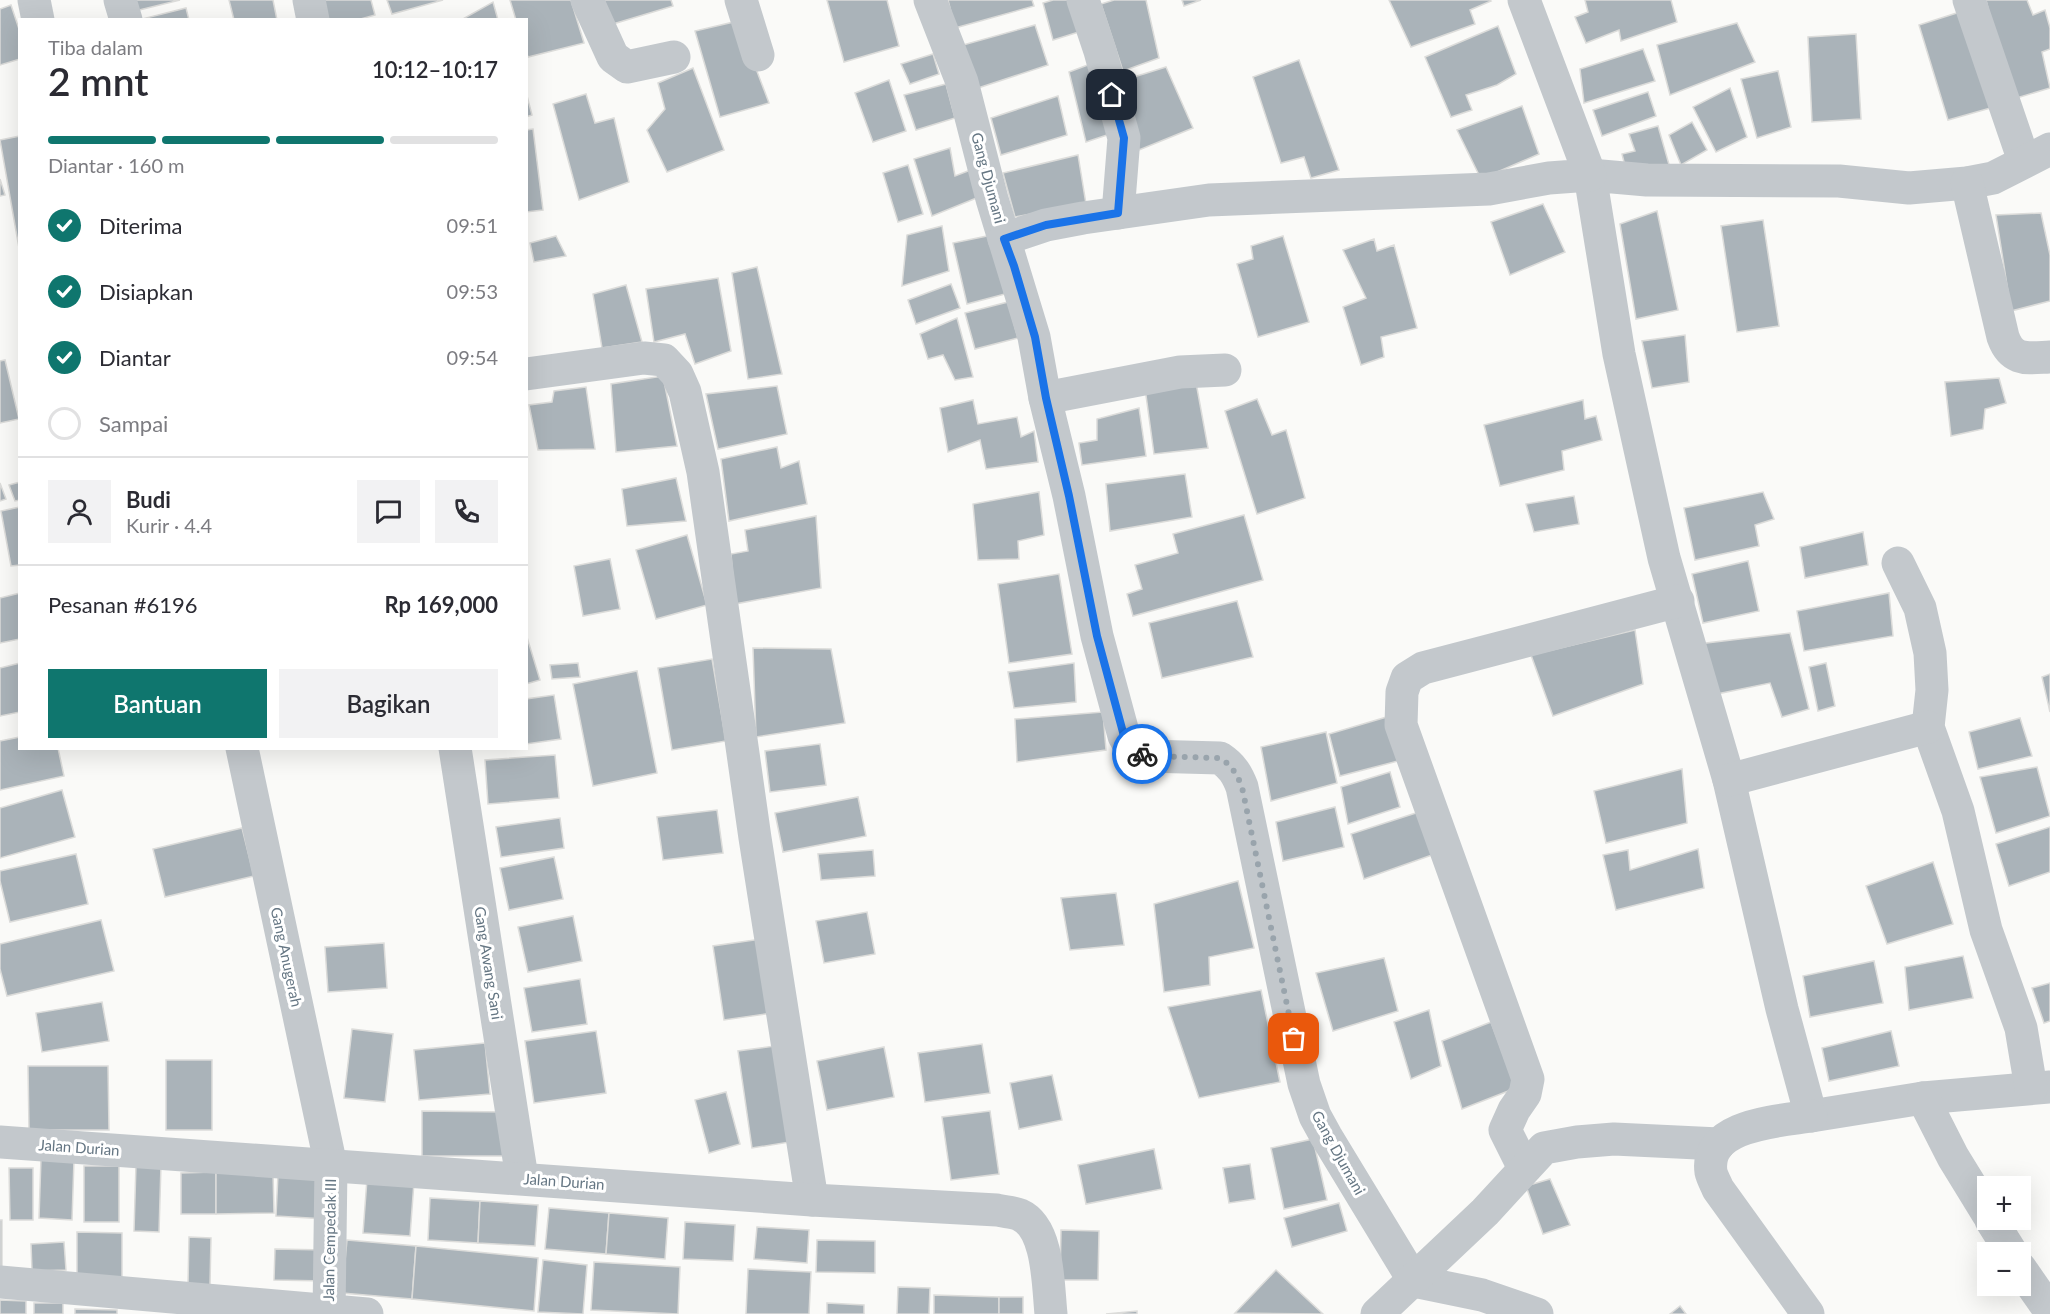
<!DOCTYPE html>
<html lang="id">
<head>
<meta charset="utf-8">
<style>
  body { margin:0; font-family:Lato,sans-serif; background:#f2f2f3; color:#2b2b33; height:100vh; display:flex; flex-direction:column; font-size:22px; white-space:nowrap }
  * { box-sizing:border-box; margin:0 }
  p { font-size:20px; color:#7c7c81 }
  .icon { flex:none; width:33px; height:33px; fill:none; stroke:currentColor; stroke-width:2; stroke-linecap:round; stroke-linejoin:round }
  .map { position:relative; flex:1; overflow:hidden }
  .panel { position:absolute; left:18px; top:18px; width:510px; height:732px; display:flex; flex-direction:column; background:#fff; border-radius:0px; box-shadow:0 6px 24px #0002 }
  .panel>* { flex:none }
  .buttons { position:absolute; left:1977px; top:1176px; display:grid; gap:12px }
  .buttons a { display:grid; place-items:center; width:54px; height:54px; border-radius:0px; background:#fff; box-shadow:0 6px 24px #0002; font-size:30px }
  .pin { position:absolute; display:grid; place-items:center; width:51px; height:51px; color:#fff; margin:-26px; border-radius:12px; box-shadow:0 3px 9px #0006 }
  .courier { position:absolute; display:grid; place-items:center; width:60px; height:60px; margin:-30px; border:4px solid #1a73e8; border-radius:50%; background:#fff; color:#222; box-shadow:0 2px 8px #0007 }
  .headline em { font-style:normal; font-weight:600 }
  .headline div { display:flex; flex-direction:column-reverse }
  .headline { display:flex; align-items:center; justify-content:space-between; height:102px; padding:0 30px }
  h1 { font-size:39px; font-weight:600; line-height:45px }
  .bar { display:grid; grid-template-columns:repeat(4,1fr); gap:9px 6px; align-content:center; height:72px; padding:0 30px }
  .bar i { height:8px; border-radius:4px; background:#e1e1e2 }
  .bar .active { background:#0f766e }
  .bar p { grid-column:span 4 }
  .line { display:flex; align-items:center; gap:15px; padding:0 30px; border-top:2px solid #e1e1e2 }
  .line div { flex:1 }
  .round { display:grid; place-items:center; flex:none; width:63px; height:63px; border-radius:0px; background:#f2f2f3 }
  ol { padding:0 30px; list-style:none }
  li { display:flex; align-items:center; gap:18px; height:66px }
  li p { margin-inline-start:auto }
  li .icon { padding:6px; border-radius:50%; background:#0f766e; color:#fff; stroke-width:4 }
  li:last-child { color:#7c7c81 }
  li i { width:33px; height:33px; border:3px solid #e1e1e2; border-radius:50% }
  .cta { display:flex; gap:12px; margin-top:auto; padding:12px 30px }
  .cta a { flex:1; height:69px; border-radius:0px; background:#0f766e; color:#fff; font-size:24px; font-weight:600; line-height:69px; text-align:center }
  .cta a+a { background:#f2f2f3; color:#2b2b33 }
  .map>svg:first-child { display:block }
  .building { fill:#aab3b9; stroke:#dcdcda; stroke-width:1.5 }
  .lines { fill:none; stroke-linecap:round; stroke-linejoin:round }
  .minor { stroke:#c3c8cc; stroke-width:33 }
  .done { stroke:#99a4ac; stroke-width:6; stroke-dasharray:0 10.8 }
  .route { stroke:#1a73e8; stroke-width:8 }
  .labels { text-anchor:middle; stroke-width:6; stroke-linejoin:round; paint-order:stroke }
  .street-label { font-size:15px; fill:#657683; stroke:#fff }
</style>
</head>
<body>
<div class="map">
<svg width="2050" height="1314" viewBox="0 0 2050 1314">
  <rect width="100%" height="100%" fill="#fafaf8"/>
  <g class="building">
    <polygon points="130,0 180,0 131,12"/>
    <polygon points="229,0 273,0 277,20 234,20"/>
    <polygon points="322,0 371,0 375,15 357,20 327,20"/>
    <polygon points="387,0 443,0 392,14"/>
    <polygon points="510,0 571,0 584,43 528,57 526,51 526,20 516,20"/>
    <polygon points="604,0 671,0 673,6 613,24"/>
    <polygon points="827,0 887,0 899,46 844,62"/>
    <polygon points="948,0 1032,0 1034,6 955,28"/>
    <polygon points="1053,0 1073,0 1082,31 1053,40 1043,3"/>
    <polygon points="1114,0 1146,0 1159,58 1123,71 1101,4"/>
    <polygon points="1182,0 1201,0 1184,6"/>
    <polygon points="1389,0 1490,0 1491,1 1470,10 1475,24 1411,47"/>
    <polygon points="1585,0 1671,0 1677,22 1621,41 1619,30 1586,43 1575,17 1588,12"/>
    <polygon points="1986,0 2027,0 2033,15 2045,10 2050,28 2050,49 2042,52 2050,88 2010,100"/>
    <polygon points="493,2 498,20 461,20"/>
    <polygon points="11,5 20,32 20,59 0,65 0,9"/>
    <polygon points="186,8 189,20 142,20 142,19"/>
    <polygon points="1963,11 1994,107 1948,120 1919,25"/>
    <polygon points="738,21 769,103 720,117 695,31"/>
    <polygon points="1737,23 1755,62 1670,95 1657,45"/>
    <polygon points="1035,25 1048,65 975,89 963,45"/>
    <polygon points="1498,26 1516,74 1497,85 1466,95 1472,110 1451,117 1425,57"/>
    <polygon points="1856,34 1861,119 1812,122 1808,37"/>
    <polygon points="1643,49 1655,81 1584,103 1580,69"/>
    <polygon points="933,54 939,74 910,84 901,64"/>
    <polygon points="1299,60 1339,170 1311,178 1304,157 1281,163 1253,77"/>
    <polygon points="1093,63 1113,133 1086,142 1069,72"/>
    <polygon points="1166,67 1193,128 1139,150 1121,81"/>
    <polygon points="693,68 724,150 667,172 647,130 665,109 658,83"/>
    <polygon points="1778,71 1791,127 1757,138 1741,79"/>
    <polygon points="889,80 906,131 873,142 855,93"/>
    <polygon points="946,84 955,118 916,130 904,95"/>
    <polygon points="1730,88 1747,137 1716,152 1693,107"/>
    <polygon points="526,92 532,115 526,117"/>
    <polygon points="1648,92 1656,116 1602,136 1593,110"/>
    <polygon points="586,94 595,123 614,118 629,182 579,200 553,104"/>
    <polygon points="1058,96 1067,135 1001,155 991,118"/>
    <polygon points="1522,106 1539,154 1481,179 1457,130"/>
    <polygon points="1692,122 1707,150 1681,165 1669,135"/>
    <polygon points="1658,126 1670,168 1628,178 1622,154 1635,151 1629,134"/>
    <polygon points="533,129 543,210 526,212 526,130"/>
    <polygon points="20,136 20,248 19,248 0,140"/>
    <polygon points="950,148 955,176 973,169 979,197 932,216 914,159"/>
    <polygon points="1078,155 1086,204 1015,217 1003,173"/>
    <polygon points="908,165 923,214 898,222 883,173"/>
    <polygon points="0,179 5,195 0,196"/>
    <polygon points="1543,204 1565,252 1510,275 1491,222"/>
    <polygon points="1657,211 1678,310 1636,319 1620,224"/>
    <polygon points="2041,213 2050,255 2050,301 2011,311 1996,215"/>
    <polygon points="1763,220 1779,326 1737,332 1721,226"/>
    <polygon points="942,226 949,271 902,286 907,235"/>
    <polygon points="992,235 1005,294 967,304 953,243"/>
    <polygon points="556,236 566,256 534,262 530,243"/>
    <polygon points="1283,236 1309,322 1258,337 1237,264 1253,259 1251,246"/>
    <polygon points="1374,239 1377,251 1394,245 1417,328 1381,337 1384,357 1361,365 1343,307 1366,298 1343,250"/>
    <polygon points="757,267 782,374 748,379 732,273"/>
    <polygon points="718,278 731,351 695,364 685,334 654,342 646,289"/>
    <polygon points="951,284 960,308 916,324 908,300"/>
    <polygon points="626,285 642,342 602,348 593,294"/>
    <polygon points="1008,302 1018,338 975,349 965,313"/>
    <polygon points="957,318 973,377 955,380 943,355 928,359 920,334"/>
    <polygon points="1685,335 1689,382 1652,388 1642,341"/>
    <polygon points="5,360 19,419 0,423 0,361"/>
    <polygon points="663,376 677,446 616,452 611,384"/>
    <polygon points="1195,377 1208,448 1154,454 1145,388"/>
    <polygon points="1999,378 2006,403 1985,409 1983,429 1951,436 1945,382"/>
    <polygon points="777,386 787,434 718,449 706,394"/>
    <polygon points="586,387 595,449 538,450 529,405 552,402 554,391"/>
    <polygon points="1257,399 1272,435 1286,430 1305,498 1257,514 1225,411"/>
    <polygon points="973,400 978,424 1017,417 1021,437 1034,431 1038,462 986,469 980,440 948,452 940,408"/>
    <polygon points="1583,400 1585,419 1596,416 1602,440 1562,451 1564,470 1500,486 1484,425"/>
    <polygon points="1139,408 1146,456 1082,465 1079,443 1097,440 1097,419"/>
    <polygon points="777,447 781,468 799,461 807,504 729,521 721,459"/>
    <polygon points="1185,474 1192,517 1110,531 1106,484"/>
    <polygon points="676,478 686,521 627,526 622,489"/>
    <polygon points="20,482 20,500 15,501 9,485"/>
    <polygon points="0,483 6,499 0,501"/>
    <polygon points="1039,492 1044,535 1018,541 1019,559 978,560 973,504"/>
    <polygon points="1763,492 1774,519 1755,525 1759,546 1695,560 1684,508"/>
    <polygon points="1574,496 1579,524 1534,532 1526,504"/>
    <polygon points="20,507 20,565 11,566 1,511"/>
    <polygon points="1244,515 1263,580 1133,616 1127,594 1142,589 1135,565 1178,553 1173,534"/>
    <polygon points="816,516 821,588 735,604 731,554 748,551 745,530"/>
    <polygon points="1863,532 1868,565 1805,578 1800,547"/>
    <polygon points="687,535 707,605 656,619 636,550"/>
    <polygon points="610,559 620,609 583,616 574,566"/>
    <polygon points="1748,561 1759,611 1703,623 1692,574"/>
    <polygon points="1059,574 1072,654 1009,663 998,584"/>
    <polygon points="20,593 20,639 0,643 0,598"/>
    <polygon points="1889,593 1893,636 1804,651 1797,611"/>
    <polygon points="1237,601 1253,657 1162,678 1149,623"/>
    <polygon points="1635,630 1643,684 1553,716 1531,655"/>
    <polygon points="1790,633 1809,709 1782,717 1770,683 1712,695 1698,644"/>
    <polygon points="526,634 540,680 526,684"/>
    <polygon points="753,648 831,649 845,723 756,737"/>
    <polygon points="712,659 726,741 672,750 658,668"/>
    <polygon points="20,663 20,712 0,716 0,668"/>
    <polygon points="578,663 580,677 552,679 550,665"/>
    <polygon points="1074,663 1076,702 1014,708 1008,672"/>
    <polygon points="1826,663 1835,706 1818,711 1809,667"/>
    <polygon points="637,671 657,773 593,786 573,684"/>
    <polygon points="2050,674 2050,712 2042,677"/>
    <polygon points="554,695 561,739 526,744 526,699"/>
    <polygon points="1103,712 1106,750 1017,762 1015,719"/>
    <polygon points="1390,716 1398,761 1340,776 1329,734"/>
    <polygon points="2020,718 2032,756 1978,769 1969,732"/>
    <polygon points="1326,732 1337,783 1271,801 1261,747"/>
    <polygon points="20,737 20,748 58,748 64,776 0,790 0,741"/>
    <polygon points="820,744 826,785 770,792 765,751"/>
    <polygon points="555,755 559,798 488,804 485,760"/>
    <polygon points="2037,767 2050,816 1996,833 1980,777"/>
    <polygon points="1682,769 1687,823 1606,843 1594,791"/>
    <polygon points="1390,772 1400,807 1348,824 1341,787"/>
    <polygon points="62,790 75,837 0,858 0,808"/>
    <polygon points="858,797 866,836 783,852 775,813"/>
    <polygon points="1335,807 1344,847 1283,861 1276,822"/>
    <polygon points="717,810 723,853 663,860 657,817"/>
    <polygon points="1422,811 1432,855 1364,879 1351,834"/>
    <polygon points="560,818 564,848 501,857 496,827"/>
    <polygon points="2050,827 2050,872 2009,886 1996,844"/>
    <polygon points="242,828 254,876 165,897 153,849"/>
    <polygon points="1698,849 1704,888 1616,910 1603,855 1628,850 1630,870"/>
    <polygon points="873,850 875,876 821,880 818,854"/>
    <polygon points="76,854 88,904 10,922 0,881 0,871"/>
    <polygon points="554,857 563,899 509,910 500,868"/>
    <polygon points="1933,862 1953,924 1887,944 1866,886"/>
    <polygon points="1238,881 1254,948 1209,957 1210,985 1164,992 1154,904"/>
    <polygon points="1116,893 1124,945 1070,950 1061,898"/>
    <polygon points="867,912 875,954 824,963 816,921"/>
    <polygon points="573,916 582,961 528,972 518,927"/>
    <polygon points="101,920 114,971 7,996 0,969 0,944"/>
    <polygon points="761,939 772,1013 724,1020 713,946"/>
    <polygon points="384,943 387,988 328,992 325,947"/>
    <polygon points="1963,956 1973,998 1909,1010 1905,967"/>
    <polygon points="1384,958 1398,1011 1333,1031 1316,973"/>
    <polygon points="1874,961 1883,1003 1810,1017 1803,976"/>
    <polygon points="580,979 587,1024 532,1032 524,988"/>
    <polygon points="2050,983 2050,1021 2044,1023 2032,988"/>
    <polygon points="1261,990 1280,1082 1199,1098 1168,1007"/>
    <polygon points="102,1002 109,1041 42,1052 36,1013"/>
    <polygon points="1429,1010 1441,1066 1411,1079 1394,1022"/>
    <polygon points="1491,1022 1516,1088 1462,1109 1442,1041"/>
    <polygon points="352,1029 393,1034 385,1102 344,1098"/>
    <polygon points="596,1031 606,1093 534,1103 525,1041"/>
    <polygon points="1891,1031 1899,1066 1829,1081 1822,1048"/>
    <polygon points="485,1043 490,1094 419,1100 414,1050"/>
    <polygon points="982,1044 990,1093 925,1102 918,1053"/>
    <polygon points="782,1045 796,1141 752,1148 738,1051"/>
    <polygon points="884,1047 894,1097 827,1110 817,1061"/>
    <rect x="166" y="1060" width="46" height="70"/>
    <polygon points="28,1066 108,1066 109,1130 29,1130"/>
    <polygon points="1052,1075 1062,1120 1019,1129 1010,1083"/>
    <polygon points="726,1092 740,1144 709,1153 695,1100"/>
    <polygon points="422,1111 506,1112 506,1156 422,1156"/>
    <polygon points="990,1111 999,1174 951,1180 942,1117"/>
    <polygon points="1313,1139 1327,1200 1284,1209 1271,1148"/>
    <polygon points="1154,1149 1162,1189 1086,1204 1078,1165"/>
    <polygon points="41,1158 74,1160 72,1220 39,1218"/>
    <polygon points="136,1164 161,1165 159,1232 134,1231"/>
    <polygon points="1250,1164 1255,1199 1229,1203 1223,1168"/>
    <rect x="84" y="1166" width="35" height="56"/>
    <polygon points="9,1168 33,1168 33,1220 10,1220"/>
    <polygon points="216,1172 216,1214 181,1214 181,1173"/>
    <polygon points="216,1172 273,1172 274,1213 216,1214"/>
    <polygon points="278,1174 328,1178 326,1219 276,1216"/>
    <polygon points="367,1179 414,1182 410,1236 363,1233"/>
    <polygon points="1550,1179 1570,1225 1543,1234 1526,1186"/>
    <polygon points="430,1198 480,1201 478,1243 428,1240"/>
    <polygon points="480,1201 538,1205 535,1246 478,1243"/>
    <polygon points="1339,1203 1347,1231 1292,1247 1284,1218"/>
    <polygon points="549,1208 609,1213 606,1254 545,1249"/>
    <polygon points="609,1213 668,1218 665,1259 606,1254"/>
    <rect x="0" y="1220" width="2" height="48"/>
    <polygon points="685,1222 735,1225 733,1261 683,1259"/>
    <polygon points="757,1227 809,1230 807,1263 754,1259"/>
    <polygon points="1061,1230 1099,1231 1098,1280 1060,1280"/>
    <polygon points="77,1232 122,1233 122,1285 77,1284"/>
    <polygon points="189,1237 211,1238 210,1285 188,1284"/>
    <polygon points="347,1240 416,1246 412,1299 342,1293"/>
    <polygon points="817,1240 875,1241 875,1273 816,1272"/>
    <polygon points="64,1242 66,1270 32,1271 31,1244"/>
    <polygon points="416,1246 538,1258 534,1311 412,1299"/>
    <polygon points="275,1249 326,1250 326,1281 274,1280"/>
    <polygon points="543,1260 587,1265 583,1314 538,1312"/>
    <polygon points="594,1262 680,1267 678,1314 591,1310"/>
    <polygon points="748,1269 811,1272 809,1314 746,1314"/>
    <polygon points="1276,1270 1323,1314 1235,1313"/>
    <polygon points="898,1287 930,1288 929,1314 897,1314"/>
    <polygon points="934,1295 999,1297 999,1314 934,1314"/>
    <rect x="999" y="1297" width="24" height="17"/>
    <polygon points="0,1300 26,1301 26,1314 0,1314"/>
    <rect x="34" y="1303" width="29" height="11"/>
    <polygon points="827,1303 864,1305 864,1314 827,1314"/>
    <polygon points="1680,1306 1686,1314 1670,1314"/>
    <polygon points="75,1309 117,1310 117,1314 75,1314"/>
    <polygon points="1137,1311 1137,1314 1106,1314"/>
  </g>
  <g class="lines">
    <g class="minor">
      <polyline points="34,0 38,20"/>
      <polyline points="120,0 126,20"/>
      <polyline points="309,0 313,20"/>
      <polyline points="587,0 613,57 627,67 674,57"/>
      <polyline points="741,0 758,55"/>
      <path d="M930,0L962,82L992,199L1034,337L1045,398L1069,496L1097,636L1124,736L1131,748L1146,756L1220,758C1232,766 1237,774 1242,787L1304,1084L1315,1116L1326,1136L1414,1281L1482,1295L1537,1314"/>
      <polyline points="1083,0 1100,51 1124,138 1118,213"/>
      <polyline points="1969,0 2024,161"/>
      <polyline points="2050,149 1993,178 1967,183 1909,188 1839,181 1647,180 1590,175 1619,354 1664,558 1729,780 1782,1009 1811,1116 1923,1098 2050,1087"/>
      <path d="M1967,183L2003,337C2012,362 2027,358 2050,357"/>
      <polyline points="1004,239 1046,225 1083,218 1209,200 1489,189 1549,178 1590,175 1524,0"/>
      <polyline points="526,374 644,358 664,360 677,374 685,392 703,472 755,838 812,1200"/>
      <polyline points="1045,398 1180,372 1225,370"/>
      <polyline points="1898,563 1920,608 1930,653 1932,690 1928,727 1958,811 1986,930 2021,1028 2031,1088"/>
      <polyline points="242,748 331,1166 329,1314"/>
      <polyline points="455,748 522,1178"/>
      <polyline points="1729,780 1928,727"/>
      <polyline points="1923,1098 1953,1157 1988,1214"/>
      <path d="M0,1142L812,1200L997,1210C1004,1212 1013,1212 1020,1215C1049,1228 1048,1286 1051,1314"/>
      <polyline points="1524,1168 1505,1130 1514,1110 1525,1094 1528,1079 1401,725 1402,692 1407,678 1423,668 1678,601"/>
      <polyline points="1991,1220 2011,1252"/>
      <polyline points="2020,1268 2050,1311"/>
      <polyline points="0,1282 367,1314"/>
      <polyline points="1377,1314 1485,1212 1544,1148 1577,1142 1614,1139 1719,1144"/>
      <path d="M1808,1314L1718,1189C1716,1184 1712,1177 1711,1172C1704,1124 1780,1121 1811,1116"/>
    </g>
  </g>
  <g class="lines">
    <path class="done" d="M1142,754L1146,756L1220,758C1232,766 1237,774 1242,787L1294,1039"/>
    <polyline class="route" points="1112,95 1124,138 1118,213 1046,225 1004,239 1014,266 1035,337 1046,398 1069,496 1097,636 1124,736 1131,748 1142,754"/>
  </g>
  <g class="labels">
    <g class="street-label">
      <text transform="translate(988 178) rotate(75)" y="5">Gang Djumani</text>
      <text transform="translate(286 957) rotate(78)" y="5">Gang Anugerah</text>
      <text transform="translate(488 963) rotate(81)" y="5">Gang Awang Sani</text>
      <text transform="translate(79 1148) rotate(4)" y="5">Jalan Durian</text>
      <text transform="translate(1338 1153) rotate(61)" y="5">Gang Djumani</text>
      <text transform="translate(564 1182) rotate(4)" y="5">Jalan Durian</text>
      <text transform="translate(330 1240) rotate(-89)" y="5">Jalan Cempedak III</text>
    </g>
  </g>
</svg>
<div class="buttons">
<a>+</a>
<a>−</a>
</div>
<div class="pin" style="left:1294px;top:1039px;background:#ea580c"><svg class="icon" aria-label="bag" viewBox="0 0 24 24"><path d="M5 8h14l-1 12H6zM9 8a3 3 0 0 1 6 0"/></svg></div>
<div class="pin" style="left:1112px;top:95px;background:#1f2937"><svg class="icon" aria-label="home" viewBox="0 0 24 24"><path d="M3 11l9-7 9 7M6 9v11h12V9"/></svg></div>
<div class="courier" style="left:1142px;top:754px"><svg class="icon" aria-label="bike" viewBox="0 0 24 24"><circle cx="6" cy="16" r="4"/><circle cx="18" cy="16" r="4"/><path d="M6 16l4-8h5l3 8M10 8l3 8H6M13 5h3"/></svg></div>
<section class="panel">
<div class="headline"><div><h1>2 mnt</h1><p>Tiba dalam</p></div><em>10:12–10:17</em></div>
<div class="bar"><i class="active"></i><i class="active"></i><i class="active"></i><i></i><p>Diantar · 160 m</p></div>
<ol>
<li><svg class="icon" aria-label="check" viewBox="0 0 24 24"><path d="M5 12l5 5 9-10"/></svg>Diterima<p>09:51</p></li>
<li><svg class="icon" aria-label="check" viewBox="0 0 24 24"><path d="M5 12l5 5 9-10"/></svg>Disiapkan<p>09:53</p></li>
<li><svg class="icon" aria-label="check" viewBox="0 0 24 24"><path d="M5 12l5 5 9-10"/></svg>Diantar<p>09:54</p></li>
<li><i></i>Sampai</li>
</ol>
<div class="line" style="height:108px"><a class="round"><svg class="icon" aria-label="person" viewBox="0 0 24 24"><circle cx="12" cy="8" r="4"/><path d="M4 21q1-7 8-7t8 7"/></svg></a><div><b>Budi</b><p>Kurir · 4.4</p></div><a class="round"><svg class="icon" aria-label="chat" viewBox="0 0 24 24"><path d="M4 5h16v11H9l-5 4z"/></svg></a><a class="round"><svg class="icon" aria-label="phone" viewBox="0 0 24 24"><path d="M5 4h4l2 5-3 2q2 4 5 5l2-3 5 2v4C11 20 4 13 5 4z"/></svg></a></div>
<div class="line" style="height:78px"><div>Pesanan #6196</div><b>Rp 169,000</b></div>
<div class="cta"><a>Bantuan</a><a>Bagikan</a></div>
</section>
</div>
</body>
</html>
